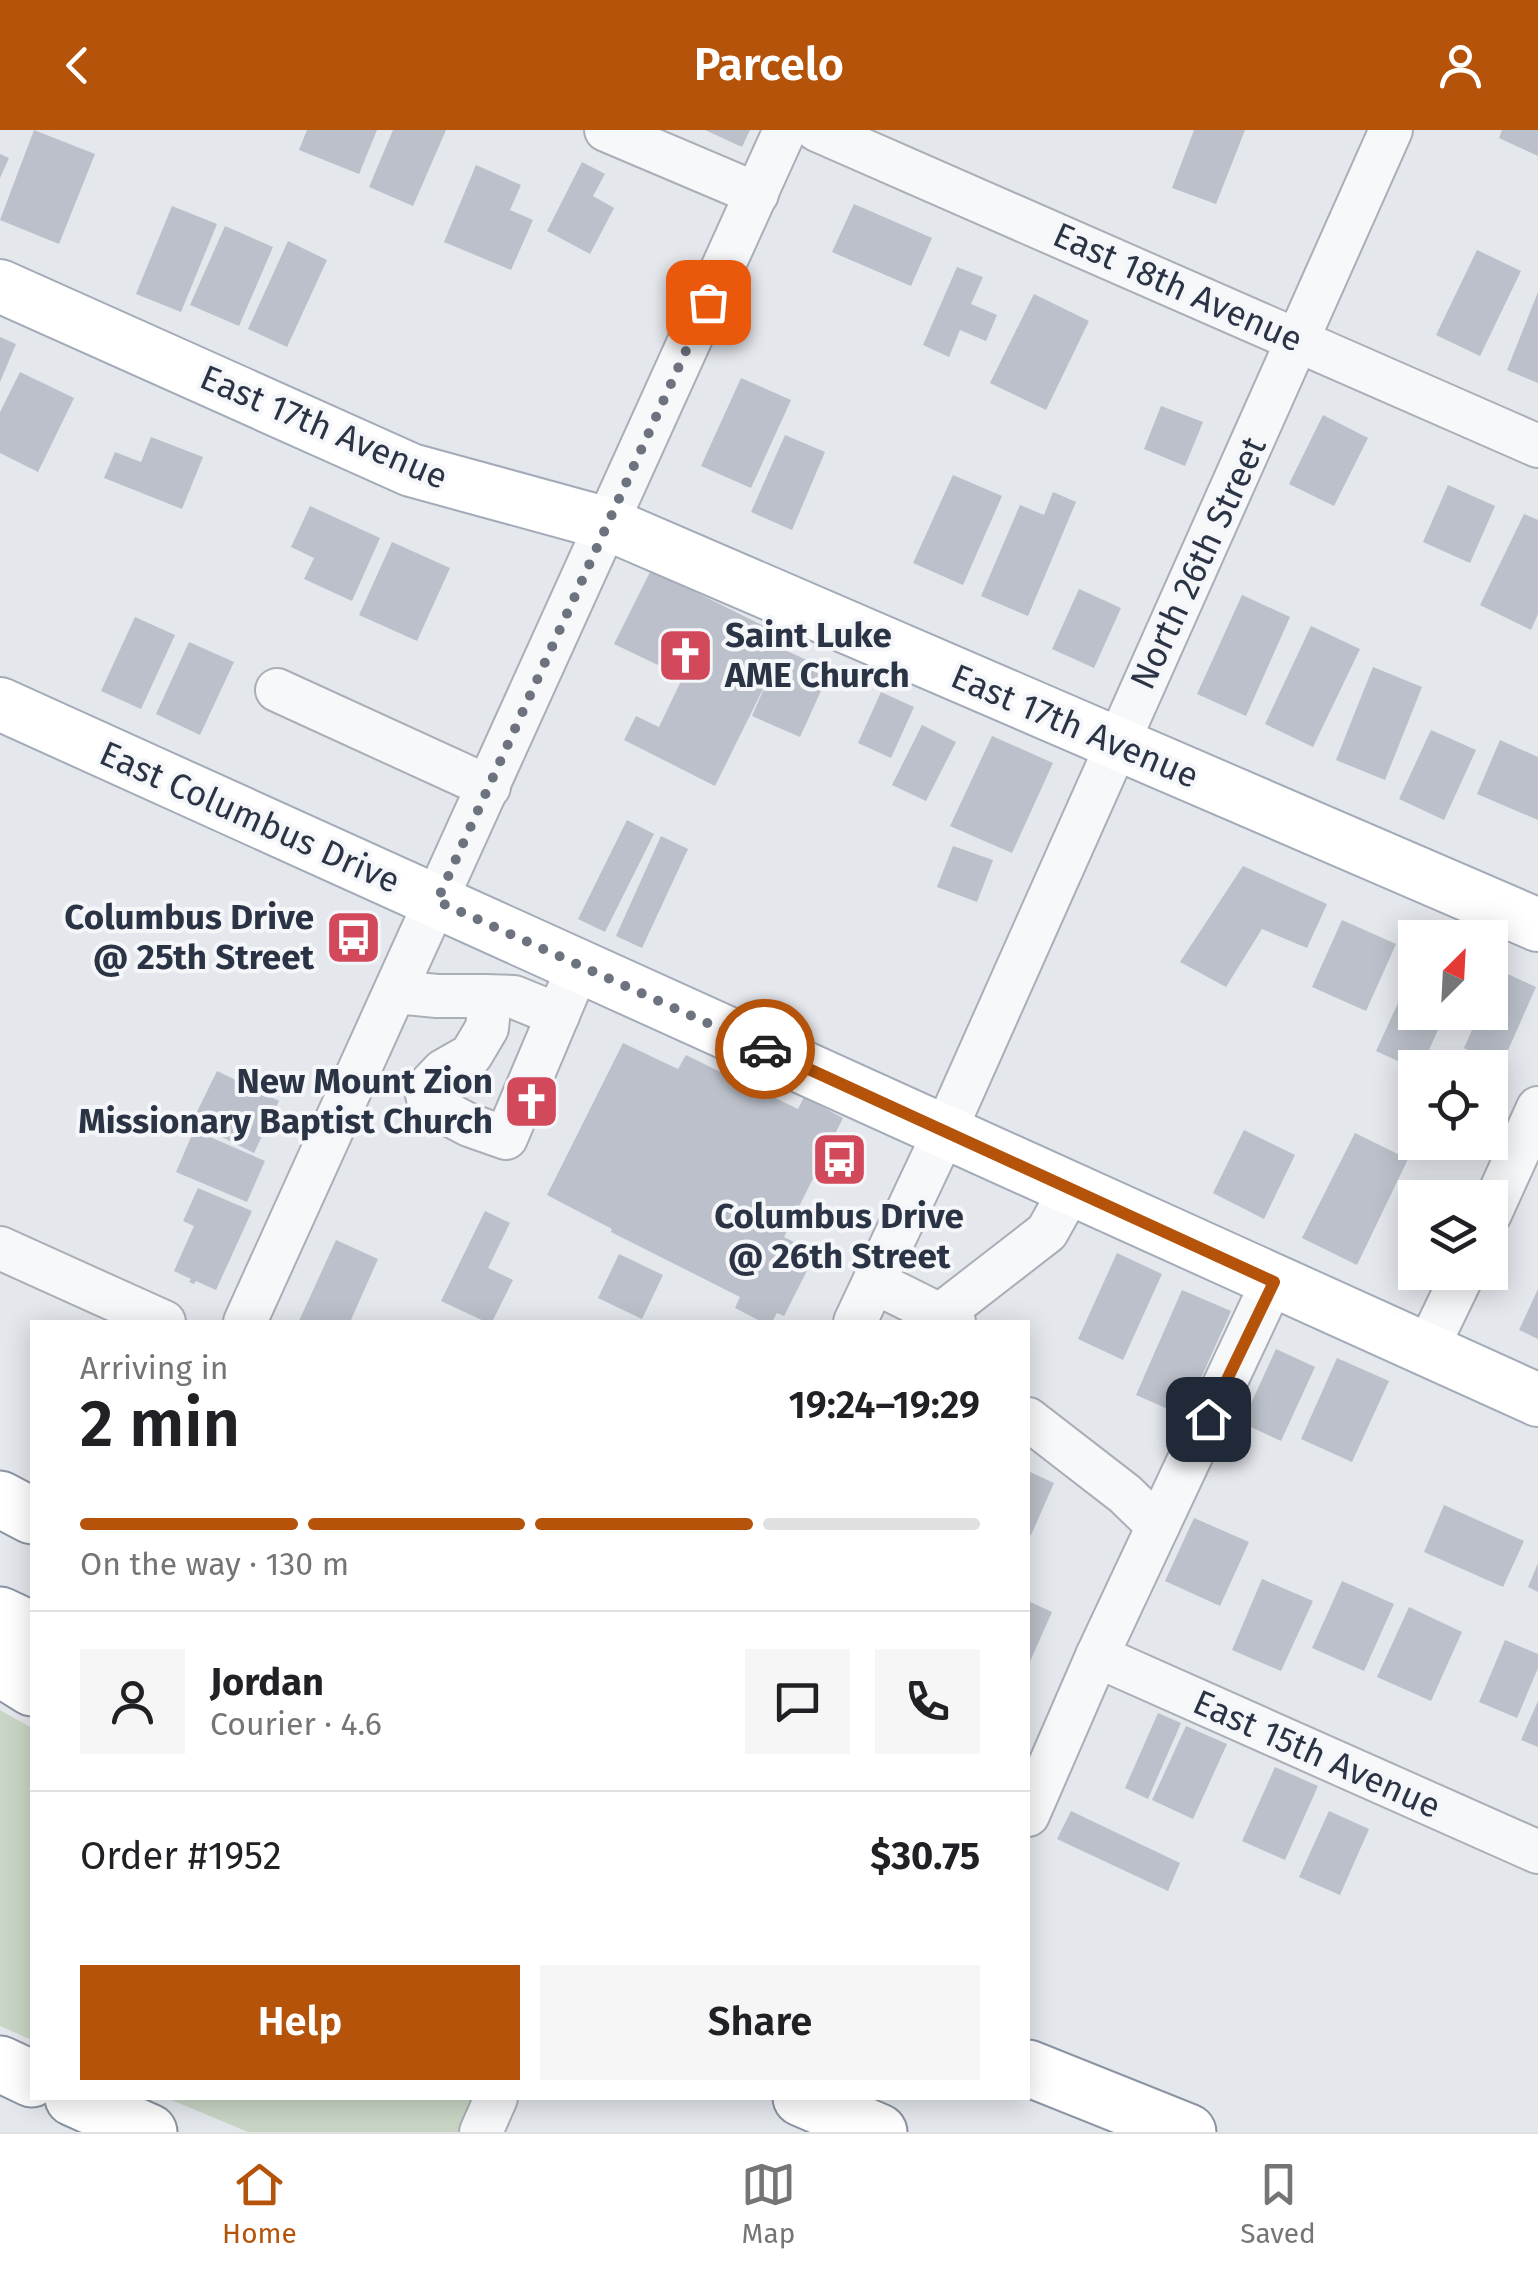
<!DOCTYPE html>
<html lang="en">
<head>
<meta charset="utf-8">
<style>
  body { margin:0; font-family:"Fira Sans",sans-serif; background:#f6f6f6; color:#202124; height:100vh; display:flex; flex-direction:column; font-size:38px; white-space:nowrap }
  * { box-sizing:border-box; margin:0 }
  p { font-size:32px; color:#757577 }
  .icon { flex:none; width:55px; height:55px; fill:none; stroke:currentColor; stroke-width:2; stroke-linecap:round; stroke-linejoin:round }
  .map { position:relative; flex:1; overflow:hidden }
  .panel { position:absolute; left:30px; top:1190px; width:1000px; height:780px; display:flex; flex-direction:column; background:#fff; border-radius:0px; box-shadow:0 5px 25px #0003 }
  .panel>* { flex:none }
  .needle { width:65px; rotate:24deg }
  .buttons { position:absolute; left:1398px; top:790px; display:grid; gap:20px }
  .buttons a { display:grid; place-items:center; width:110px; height:110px; border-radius:0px; background:#fff; box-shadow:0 5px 25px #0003; font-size:50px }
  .pin { position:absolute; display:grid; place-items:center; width:85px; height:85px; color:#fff; margin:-42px; border-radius:20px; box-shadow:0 5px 15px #0006 }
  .courier { position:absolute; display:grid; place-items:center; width:100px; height:100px; margin:-50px; border:8px solid #b45309; border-radius:50%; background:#fff; color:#222; box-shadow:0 2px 12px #0007 }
  .summary em { font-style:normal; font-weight:600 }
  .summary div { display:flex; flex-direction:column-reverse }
  .summary { display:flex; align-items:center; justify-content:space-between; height:170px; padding:0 50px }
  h1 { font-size:65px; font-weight:600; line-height:75px }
  .bar { display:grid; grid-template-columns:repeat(4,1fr); gap:15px 10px; align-content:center; height:120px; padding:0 50px }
  .bar i { height:12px; border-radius:8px; background:#e0e0e0 }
  .bar .on { background:#b45309 }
  .bar p { grid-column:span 4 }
  .line { display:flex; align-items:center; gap:25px; padding:0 50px; border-top:2px solid #e0e0e0 }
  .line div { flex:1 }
  .round { display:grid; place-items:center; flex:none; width:105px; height:105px; border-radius:0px; background:#f6f6f6 }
  .primary-button { display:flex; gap:20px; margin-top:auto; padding:20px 50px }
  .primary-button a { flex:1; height:115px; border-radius:0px; background:#b45309; color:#fff; font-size:40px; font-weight:600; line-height:115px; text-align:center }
  .primary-button a+a { background:#f6f6f6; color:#202124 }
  header { display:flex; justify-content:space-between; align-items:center; height:130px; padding:0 50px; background:#b45309; color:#fff; font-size:45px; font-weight:600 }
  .dock { display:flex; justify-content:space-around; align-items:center; height:140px; border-top:2px solid #e0e0e0; background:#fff; font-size:28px; color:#757577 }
  .dock a { display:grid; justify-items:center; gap:5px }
  .dock .on { color:#b45309 }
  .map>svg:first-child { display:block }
  .green { fill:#c9d6c5 }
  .building { fill:#bbc0ca }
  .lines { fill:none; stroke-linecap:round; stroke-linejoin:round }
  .minor-casing { stroke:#a9aeb7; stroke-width:46 }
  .major-casing { stroke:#a3abb8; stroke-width:56 }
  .highway-casing { stroke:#8b94a3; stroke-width:59 }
  .minor { stroke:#f7f8fa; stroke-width:42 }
  .major { stroke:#fff; stroke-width:52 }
  .highway { stroke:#fff; stroke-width:55 }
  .done { stroke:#6c737f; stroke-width:10; stroke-dasharray:0 18 }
  .route { stroke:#b45309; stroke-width:12 }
  .labels { text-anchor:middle; stroke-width:8; stroke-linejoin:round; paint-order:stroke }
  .street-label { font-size:35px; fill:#2b3445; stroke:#f4f6f9 }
  .poi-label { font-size:35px; font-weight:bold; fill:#2b3445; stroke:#f4f6f9; text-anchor:end }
</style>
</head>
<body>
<header><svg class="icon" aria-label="back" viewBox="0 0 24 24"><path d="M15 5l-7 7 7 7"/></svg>Parcelo<svg class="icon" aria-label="person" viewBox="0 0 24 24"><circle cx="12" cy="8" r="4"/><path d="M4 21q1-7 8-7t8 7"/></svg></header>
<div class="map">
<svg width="1538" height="2002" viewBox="0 0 1538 2002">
  <rect width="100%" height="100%" fill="#e4e7ec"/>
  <g class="green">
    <polygon points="0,1580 32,1598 32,1910 0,1896"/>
    <polygon points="167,1968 475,1968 459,2002 248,2002"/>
  </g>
  <g class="building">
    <polygon points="34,0 95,24 59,114 0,90"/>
    <polygon points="307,0 377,0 359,44 299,20"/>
    <polygon points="393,0 446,0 413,76 369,57"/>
    <polygon points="705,0 750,0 742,17"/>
    <polygon points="1194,0 1245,0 1216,74 1172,58"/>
    <polygon points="1502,0 1538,0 1538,26 1499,8"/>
    <polygon points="0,24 9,28 0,48"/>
    <polygon points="582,32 605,44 593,66 614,78 590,124 547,101"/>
    <polygon points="476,35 521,55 510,80 533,90 511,140 444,112"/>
    <polygon points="854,74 932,108 911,156 832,122"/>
    <polygon points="172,76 217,94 181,182 136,164"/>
    <polygon points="225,96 273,117 239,196 190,175"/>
    <polygon points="288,111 327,130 287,217 248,199"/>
    <polygon points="1477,120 1521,141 1480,226 1436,205"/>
    <polygon points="957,137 983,147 971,174 997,185 986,211 960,200 949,227 923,215"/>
    <polygon points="1538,162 1538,253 1507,240"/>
    <polygon points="1034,164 1089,191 1046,280 990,253"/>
    <polygon points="0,207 16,214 0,252"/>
    <polygon points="20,242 74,268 38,342 0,323 0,282"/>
    <polygon points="741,248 791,270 751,358 701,336"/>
    <polygon points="1161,276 1203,292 1185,336 1144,319"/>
    <polygon points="1323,285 1368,308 1334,376 1289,354"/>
    <polygon points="785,305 825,322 792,400 751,382"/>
    <polygon points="151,307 203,327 182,379 104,348 115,322 141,332"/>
    <polygon points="953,345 1002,366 963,455 913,433"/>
    <polygon points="1448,355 1495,376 1470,433 1423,412"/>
    <polygon points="1053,362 1076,372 1028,486 981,466 1020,375 1044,385"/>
    <polygon points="310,376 380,408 352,471 304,449 314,428 291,417"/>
    <polygon points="1524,384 1538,390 1538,484 1531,500 1480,475"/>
    <polygon points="392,412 450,438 417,511 359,485"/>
    <polygon points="651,440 788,508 783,519 830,541 800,607 752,586 769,547 715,656 624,610 636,586 659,597 683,547 614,514"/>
    <polygon points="1079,459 1121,478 1094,538 1052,519"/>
    <polygon points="1242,465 1290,487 1246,586 1197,564"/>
    <polygon points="135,487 175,505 141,579 101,561"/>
    <polygon points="1311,496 1360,519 1313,617 1265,594"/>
    <polygon points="189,512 234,532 200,605 156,584"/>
    <polygon points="1373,537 1422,557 1385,650 1336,630"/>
    <polygon points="881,562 914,577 891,628 858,613"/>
    <polygon points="922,595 956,612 926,671 892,655"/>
    <polygon points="1431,600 1476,620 1444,690 1399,669"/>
    <polygon points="992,606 1053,633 1012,723 950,696"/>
    <polygon points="1500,610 1538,627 1538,690 1477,664"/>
    <polygon points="627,690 654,704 605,802 578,789"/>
    <polygon points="661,706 688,719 642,818 616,806"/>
    <polygon points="953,716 993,730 977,772 937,757"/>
    <polygon points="1243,736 1327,774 1307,818 1262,799 1226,857 1180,832"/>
    <polygon points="1342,790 1396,814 1366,881 1312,857"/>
    <polygon points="1415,836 1415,882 1446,882 1421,938 1413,938 1376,921"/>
    <polygon points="1499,840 1536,857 1501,936 1464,918 1480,882 1490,882 1490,861"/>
    <polygon points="623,913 678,939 686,925 743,953 749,946 776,960 773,967 798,979 804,967 843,988 784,1107 816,1123 784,1186 777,1183 772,1192 762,1192 735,1178 740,1167 611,1102 612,1099 547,1065"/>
    <polygon points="217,941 279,971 254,1023 192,992"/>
    <polygon points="194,1000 265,1031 247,1072 176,1042"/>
    <polygon points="1244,1000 1295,1025 1264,1089 1213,1063"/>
    <polygon points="1355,1003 1408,1029 1357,1135 1302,1108"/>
    <polygon points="198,1058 252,1081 216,1160 196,1151 194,1154 189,1152 191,1149 174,1141 194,1096 183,1091"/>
    <polygon points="485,1081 510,1093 488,1138 513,1150 492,1192 486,1192 441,1171"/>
    <polygon points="336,1110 378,1129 350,1192 302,1192 299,1191"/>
    <polygon points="1117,1123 1162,1144 1123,1230 1078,1209"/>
    <polygon points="619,1124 663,1145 642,1189 598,1168"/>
    <polygon points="1538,1159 1538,1209 1519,1200"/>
    <polygon points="1182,1160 1231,1181 1184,1286 1136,1265"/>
    <polygon points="1276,1219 1315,1237 1281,1311 1242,1293"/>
    <polygon points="1337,1228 1389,1251 1352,1332 1301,1309"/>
    <polygon points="1028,1341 1054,1353 1031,1405 1028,1403"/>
    <polygon points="1444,1375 1524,1411 1503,1457 1424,1422"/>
    <polygon points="1194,1388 1249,1412 1220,1476 1165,1451"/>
    <polygon points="1538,1433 1538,1462 1528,1457"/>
    <polygon points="1262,1449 1313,1471 1281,1541 1232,1520"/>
    <polygon points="1342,1451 1394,1474 1364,1541 1312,1518"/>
    <polygon points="1028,1471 1052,1482 1028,1536"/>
    <polygon points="1409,1477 1462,1502 1431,1571 1377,1547"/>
    <polygon points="1505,1510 1538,1524 1538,1538 1517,1588 1479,1572"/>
    <polygon points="1538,1571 1538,1617 1521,1610"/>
    <polygon points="1158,1583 1181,1593 1148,1669 1125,1658"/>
    <polygon points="1186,1596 1227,1614 1193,1689 1152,1670"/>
    <polygon points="1275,1637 1318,1656 1285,1730 1242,1711"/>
    <polygon points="1071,1681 1180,1733 1168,1761 1057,1709"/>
    <polygon points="1329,1681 1369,1699 1340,1765 1299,1747"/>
  </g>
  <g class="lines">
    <defs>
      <g id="minor">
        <polyline points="606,0 757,64"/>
        <polyline points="817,0 1538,316"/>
        <polyline points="277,560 489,657"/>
        <polyline points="396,862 437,866 484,866 489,879 487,898 471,925 443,941 426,959 429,974 469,995 506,1008 579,835"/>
        <polyline points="484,866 514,867 558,885"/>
        <polyline points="1490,1084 1538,978"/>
        <polyline points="0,1118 164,1192"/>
        <polyline points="874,1152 954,1192"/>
        <polyline points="940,1185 1047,1102 1071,1059"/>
        <polyline points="245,1192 785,0"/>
        <polyline points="855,1192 945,1001 1391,0"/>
        <polyline points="1426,1221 1464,1142"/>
        <polyline points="1028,1289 1125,1364 1158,1396"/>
        <polyline points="1097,1526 1538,1722"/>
        <polyline points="1028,1685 1097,1526 1273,1151"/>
        <polyline points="481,2002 496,1968"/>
      </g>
      <g id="major">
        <polyline points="0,156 411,340 608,394 1538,795"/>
        <polyline points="0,574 1538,1270"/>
      </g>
      <g id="highway">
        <polyline points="0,1369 32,1386"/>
        <polyline points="0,1485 32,1500"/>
        <polyline points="0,1538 32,1558"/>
        <polyline points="0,1934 32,1949"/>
        <polyline points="1028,1938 1188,2002"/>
        <polyline points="73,1968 149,2002"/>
        <polyline points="801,1968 879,2002"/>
      </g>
    </defs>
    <use href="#minor" class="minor-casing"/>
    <use href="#major" class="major-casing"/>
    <use href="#highway" class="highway-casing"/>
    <use href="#minor" class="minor"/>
    <use href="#major" class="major"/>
    <use href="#highway" class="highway"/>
  </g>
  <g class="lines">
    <polyline class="done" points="708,172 437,771 765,919"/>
    <polyline class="route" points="765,919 1274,1152 1208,1289"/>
  </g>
  <defs>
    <symbol id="church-square" viewBox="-11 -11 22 22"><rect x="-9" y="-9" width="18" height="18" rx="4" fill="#d1495b" stroke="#f4f6f9"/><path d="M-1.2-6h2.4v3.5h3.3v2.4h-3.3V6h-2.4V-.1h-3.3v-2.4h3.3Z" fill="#fff"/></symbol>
    <symbol id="bus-square" viewBox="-11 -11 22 22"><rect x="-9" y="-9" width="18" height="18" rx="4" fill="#d1495b" stroke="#f4f6f9"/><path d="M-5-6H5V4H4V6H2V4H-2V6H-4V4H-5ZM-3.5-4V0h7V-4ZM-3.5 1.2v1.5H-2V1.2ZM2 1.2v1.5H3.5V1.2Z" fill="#fff"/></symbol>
  </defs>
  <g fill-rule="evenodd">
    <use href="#church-square" x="654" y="494" width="63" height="63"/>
    <use href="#bus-square" x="322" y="776" width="63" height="63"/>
    <use href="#church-square" x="500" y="940" width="63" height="63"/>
    <use href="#bus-square" x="808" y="998" width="63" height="63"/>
  </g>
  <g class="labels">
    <g class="street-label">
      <text transform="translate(1178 157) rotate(24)" y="12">East 18th Avenue</text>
      <text transform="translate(324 297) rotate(23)" y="12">East 17th Avenue</text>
      <text transform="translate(1198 433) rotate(-65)" y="12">North 26th Street</text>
      <text transform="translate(1075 596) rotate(23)" y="12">East 17th Avenue</text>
      <text transform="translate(250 687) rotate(24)" y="12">East Columbus Drive</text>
      <text transform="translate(1317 1624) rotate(24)" y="12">East 15th Avenue</text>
    </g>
    <g class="poi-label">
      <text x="725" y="517" text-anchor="start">Saint Luke<tspan x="725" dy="40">AME Church</tspan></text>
      <text x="314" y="799">Columbus Drive<tspan x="314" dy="40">@ 25th Street</tspan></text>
      <text x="493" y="963">New Mount Zion<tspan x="493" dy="40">Missionary Baptist Church</tspan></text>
      <text x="839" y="1098" text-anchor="middle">Columbus Drive<tspan x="839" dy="40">@ 26th Street</tspan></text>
    </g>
  </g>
</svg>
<div class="buttons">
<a><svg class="needle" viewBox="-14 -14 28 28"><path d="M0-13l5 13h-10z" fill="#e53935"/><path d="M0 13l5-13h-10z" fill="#757577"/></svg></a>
<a><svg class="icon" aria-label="locate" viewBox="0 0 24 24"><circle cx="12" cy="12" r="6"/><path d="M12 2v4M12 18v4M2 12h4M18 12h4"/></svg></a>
<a><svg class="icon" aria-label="layers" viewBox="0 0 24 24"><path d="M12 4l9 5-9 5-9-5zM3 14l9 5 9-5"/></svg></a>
</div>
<div class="pin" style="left:708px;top:172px;background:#ea580c"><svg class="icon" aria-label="bag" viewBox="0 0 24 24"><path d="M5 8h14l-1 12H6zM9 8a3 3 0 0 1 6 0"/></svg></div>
<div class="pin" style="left:1208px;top:1289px;background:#1f2937"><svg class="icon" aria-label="home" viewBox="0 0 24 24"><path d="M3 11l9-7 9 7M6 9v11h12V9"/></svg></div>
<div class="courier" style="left:765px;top:919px"><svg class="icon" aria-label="car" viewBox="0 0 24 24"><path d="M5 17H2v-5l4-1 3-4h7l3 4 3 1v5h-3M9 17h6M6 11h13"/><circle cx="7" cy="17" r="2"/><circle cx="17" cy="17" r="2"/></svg></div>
<section class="panel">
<div class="summary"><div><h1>2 min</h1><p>Arriving in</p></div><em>19:24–19:29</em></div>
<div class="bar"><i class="on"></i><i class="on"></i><i class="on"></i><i></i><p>On the way · 130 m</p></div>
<div class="line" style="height:180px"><a class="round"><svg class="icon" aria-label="person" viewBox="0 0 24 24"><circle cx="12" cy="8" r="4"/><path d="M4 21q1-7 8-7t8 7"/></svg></a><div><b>Jordan</b><p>Courier · 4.6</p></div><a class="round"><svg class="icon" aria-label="chat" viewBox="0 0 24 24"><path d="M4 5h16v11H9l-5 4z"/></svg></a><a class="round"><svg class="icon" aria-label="phone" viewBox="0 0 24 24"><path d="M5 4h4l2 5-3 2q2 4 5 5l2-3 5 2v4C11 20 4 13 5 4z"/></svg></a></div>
<div class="line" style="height:130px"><div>Order #1952</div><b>$30.75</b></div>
<div class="primary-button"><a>Help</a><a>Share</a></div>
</section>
</div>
<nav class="dock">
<a class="on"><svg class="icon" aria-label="home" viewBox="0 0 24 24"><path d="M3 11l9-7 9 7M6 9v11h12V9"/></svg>Home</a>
<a><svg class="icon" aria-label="map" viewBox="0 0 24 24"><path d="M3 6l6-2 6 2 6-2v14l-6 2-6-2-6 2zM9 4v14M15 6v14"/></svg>Map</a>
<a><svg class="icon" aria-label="saved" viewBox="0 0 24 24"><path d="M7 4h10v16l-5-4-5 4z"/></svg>Saved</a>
</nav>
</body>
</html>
